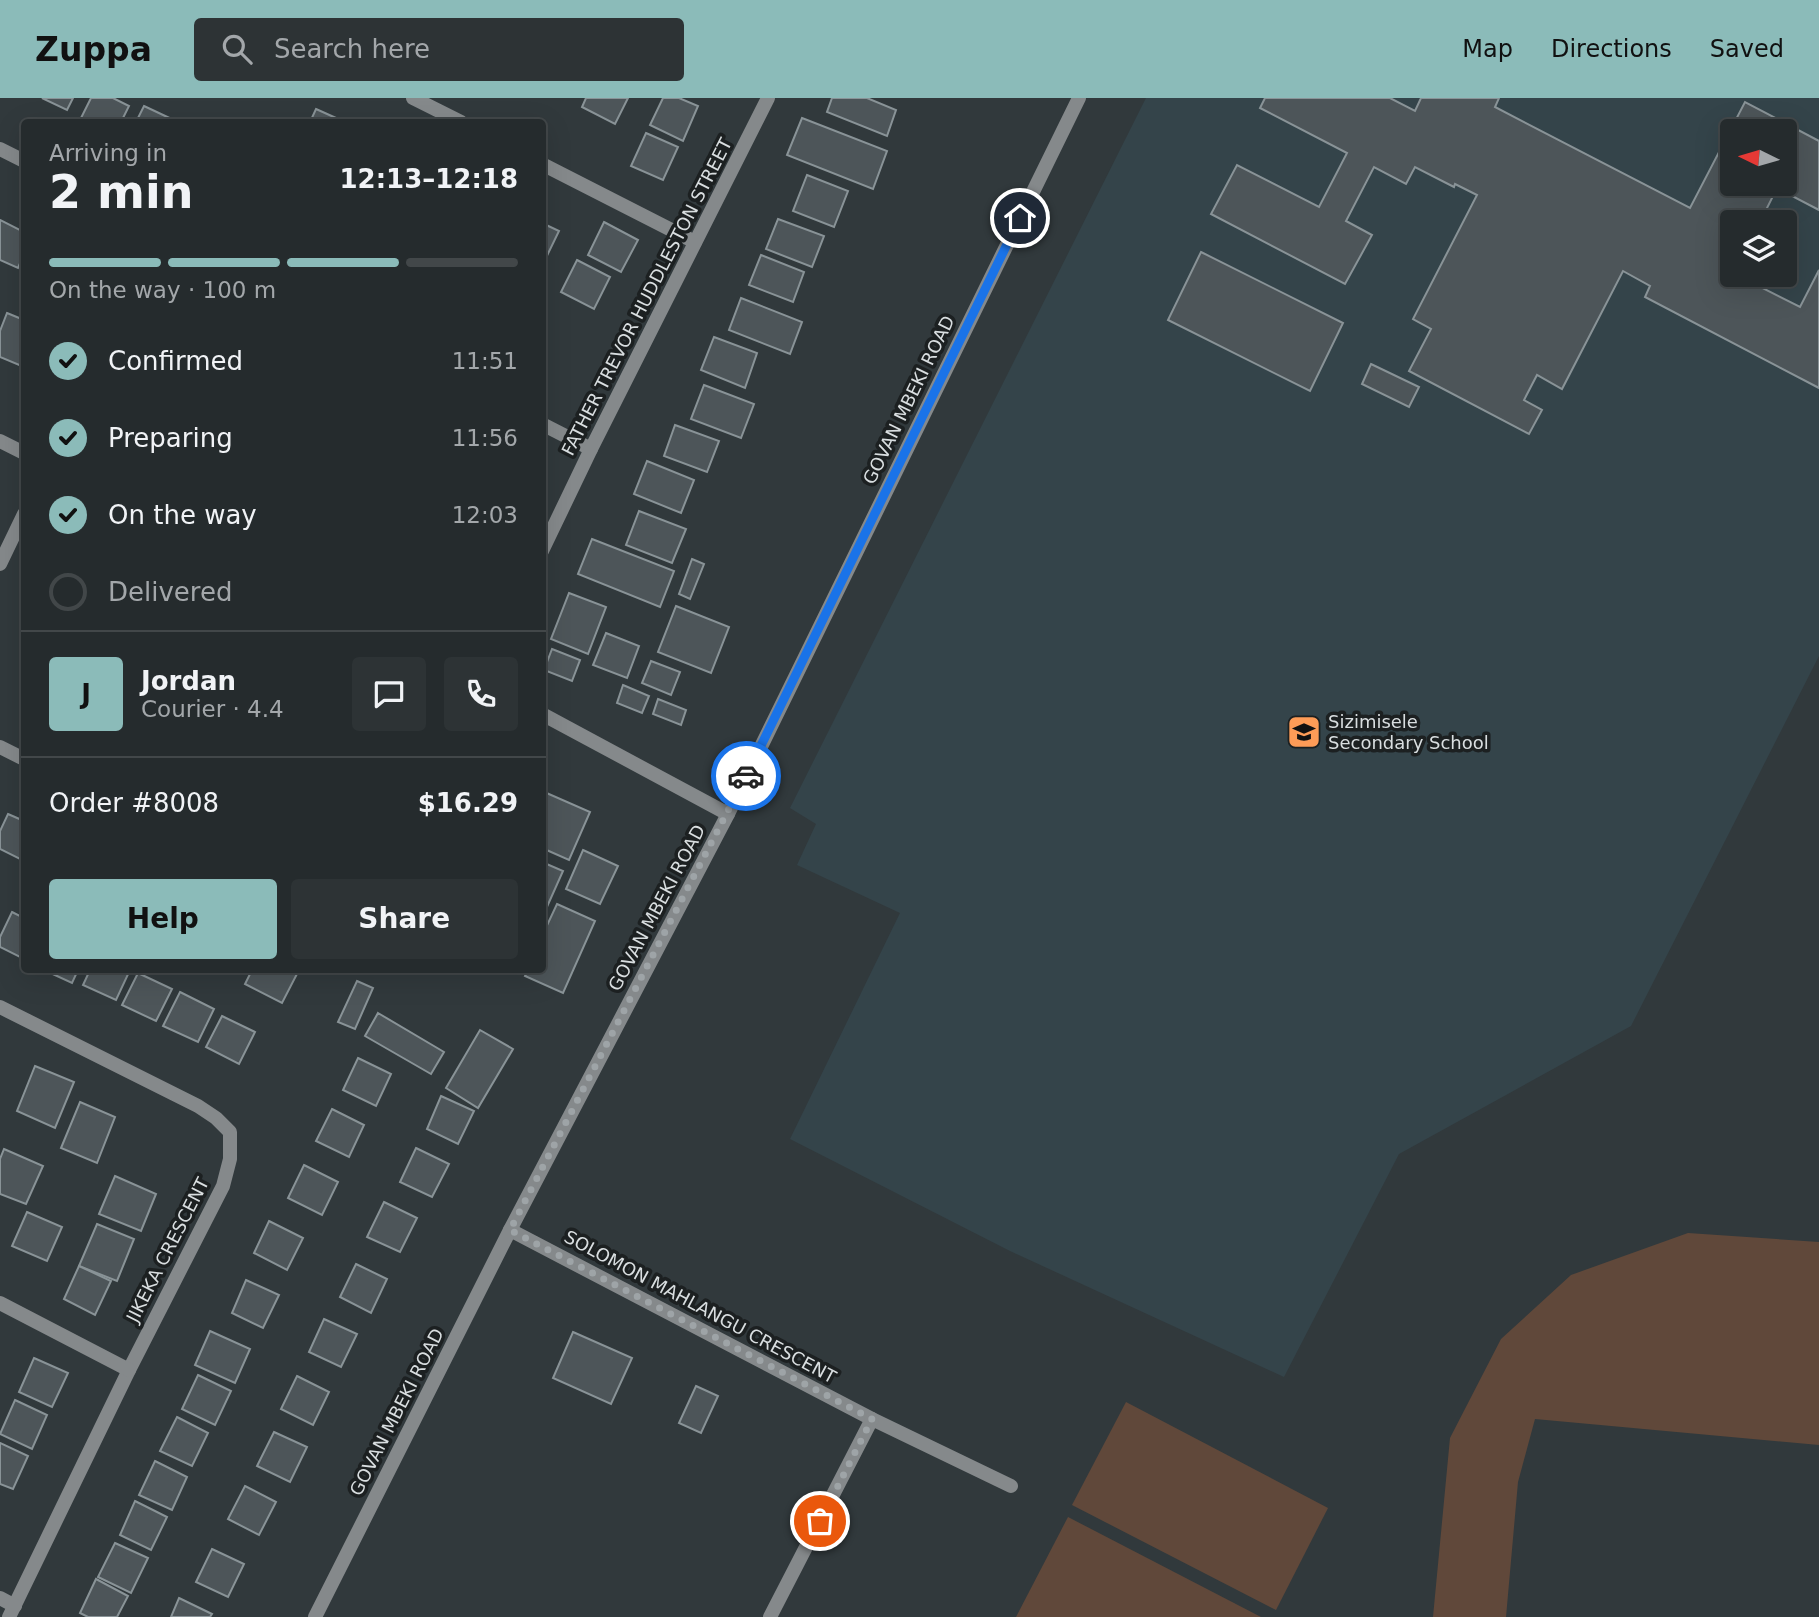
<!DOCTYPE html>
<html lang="en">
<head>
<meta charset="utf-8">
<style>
  body { margin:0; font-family:"DejaVu Sans",sans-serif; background:#2d3335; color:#f1f3f6; height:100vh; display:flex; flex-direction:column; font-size:26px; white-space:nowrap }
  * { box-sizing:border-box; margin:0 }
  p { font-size:23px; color:#a3a7aa }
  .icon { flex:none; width:38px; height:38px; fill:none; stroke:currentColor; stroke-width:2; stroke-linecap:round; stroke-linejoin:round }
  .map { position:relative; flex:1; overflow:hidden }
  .panel { position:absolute; left:21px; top:21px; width:525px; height:854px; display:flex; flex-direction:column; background:#252b2d; border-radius:7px; box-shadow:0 7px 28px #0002,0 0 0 2px #424749 }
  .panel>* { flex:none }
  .needle { width:46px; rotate:275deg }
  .tools { position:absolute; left:1720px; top:21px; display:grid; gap:14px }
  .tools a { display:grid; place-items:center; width:77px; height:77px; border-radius:7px; background:#252b2d; box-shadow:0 7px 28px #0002,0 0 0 2px #424749; font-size:35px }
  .pin { position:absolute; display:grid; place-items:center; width:60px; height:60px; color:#fff; margin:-30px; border:4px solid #fff; border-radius:50%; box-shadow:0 2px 7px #0007 }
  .courier { position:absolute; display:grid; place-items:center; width:70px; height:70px; margin:-35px; border:5px solid #1a73e8; border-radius:50%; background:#fff; color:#222; box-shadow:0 2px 9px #0007 }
  .head em { font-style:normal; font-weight:700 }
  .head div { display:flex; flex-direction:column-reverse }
  .head { display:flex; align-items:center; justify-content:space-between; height:119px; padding:0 28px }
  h1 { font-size:46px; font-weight:700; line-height:52px }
  .bar { display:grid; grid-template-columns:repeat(4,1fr); gap:10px 7px; align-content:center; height:84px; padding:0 28px }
  .bar i { height:9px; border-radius:5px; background:#424749 }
  .bar .on { background:#8bbbb9 }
  .bar p { grid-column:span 4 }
  .line { display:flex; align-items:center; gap:18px; padding:0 28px; border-top:2px solid #424749 }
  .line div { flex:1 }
  .round { display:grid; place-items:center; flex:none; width:74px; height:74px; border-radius:7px; background:#2d3335 }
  ol { padding:0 28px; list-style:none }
  li { display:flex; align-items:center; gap:21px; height:77px }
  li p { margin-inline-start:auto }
  li .icon { padding:7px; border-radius:50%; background:#8bbbb9; color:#111; stroke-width:4 }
  li:last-child { color:#a3a7aa }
  li i { width:38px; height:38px; border:4px solid #424749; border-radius:50% }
  .button { display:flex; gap:14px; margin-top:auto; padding:14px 28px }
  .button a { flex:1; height:80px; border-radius:7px; background:#8bbbb9; color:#111; font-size:28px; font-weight:700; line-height:80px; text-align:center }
  .button a+a { background:#2d3335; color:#f1f3f6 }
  header { display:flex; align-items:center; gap:42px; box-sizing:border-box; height:98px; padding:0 35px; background:#8bbbb9; color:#111 }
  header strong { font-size:33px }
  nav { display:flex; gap:38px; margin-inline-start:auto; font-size:24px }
  .search { width:490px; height:63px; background:#2d3335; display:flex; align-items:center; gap:18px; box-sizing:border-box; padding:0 24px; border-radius:7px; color:#a3a7aa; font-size:26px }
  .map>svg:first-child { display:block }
  .built { fill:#34444a; fill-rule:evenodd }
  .green { fill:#60483a }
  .building { fill:#4d5559; stroke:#899397; stroke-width:2; fill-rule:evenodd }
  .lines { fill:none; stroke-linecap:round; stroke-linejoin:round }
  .minor { stroke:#85898b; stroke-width:14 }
  .done { stroke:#9ea4a7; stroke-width:7; stroke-dasharray:0 12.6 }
  .route { stroke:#1a73e8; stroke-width:9 }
  .labels { text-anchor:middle; stroke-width:7; stroke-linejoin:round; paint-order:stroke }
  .street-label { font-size:18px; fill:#d9dee0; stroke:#1c2021 }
  .poi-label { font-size:18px; fill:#d9dee0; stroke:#1c2021; text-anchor:start }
</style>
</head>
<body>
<header>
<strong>Zuppa</strong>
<div class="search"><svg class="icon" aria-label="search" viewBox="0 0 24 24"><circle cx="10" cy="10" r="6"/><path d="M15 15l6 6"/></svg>Search here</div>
<nav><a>Map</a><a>Directions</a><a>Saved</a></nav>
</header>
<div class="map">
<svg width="1819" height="1519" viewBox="0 0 1819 1519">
  <rect width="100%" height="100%" fill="#31393c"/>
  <path class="built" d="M1146,0H1819V558L1631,928L1399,1056L1284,1279L1010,1153L790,1041L900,815L797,767L816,726L790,710ZM1732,33H1785V86H1732ZM1732,124H1785V177H1732Z"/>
  <g class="green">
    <polygon points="1688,1135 1819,1144 1819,1347 1535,1321 1518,1384 1506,1519 1433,1519 1450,1340 1501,1241 1571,1177"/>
    <polygon points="1126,1304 1328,1410 1276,1512 1072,1407"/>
    <polygon points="1068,1419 1261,1519 1016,1519"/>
  </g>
  <g class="building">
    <polygon points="42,0 73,0 67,12"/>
    <polygon points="91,0 113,0 129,8 121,24 79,24"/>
    <polygon points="586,0 628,0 615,26 582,9"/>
    <polygon points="663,0 679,0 698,8 683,43 650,27"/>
    <polygon points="832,0 867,0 896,12 887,38 827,14"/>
    <path d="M1265,0H1390L1415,13L1421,0H1499L1495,9L1690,110L1745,4L1819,43V112L1777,90L1760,124H1732V177H1737L1800,209L1819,172V290L1645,199L1650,188L1623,173L1562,291L1537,277L1524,302L1542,312L1529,336L1409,273L1431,231L1413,221L1477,97L1455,86L1454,89L1415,69L1406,86L1374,69L1346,123L1372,137L1345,186L1211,116L1237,67L1319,109L1347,55L1260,10ZM1732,33H1785V86H1732Z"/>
    <polygon points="144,8 178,24 136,24"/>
    <polygon points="316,11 345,24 310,24"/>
    <polygon points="802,20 887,53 873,91 787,57"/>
    <polygon points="646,35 678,49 663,82 631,68"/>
    <polygon points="807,77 848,93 834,129 793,113"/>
    <polygon points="778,121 824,138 812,169 766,151"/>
    <polygon points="0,122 24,134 24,156 18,170 0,162"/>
    <polygon points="604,124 638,142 621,174 588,157"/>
    <polygon points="542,125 559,133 543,166 542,166"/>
    <polygon points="1201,154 1343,225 1310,293 1168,222"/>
    <polygon points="761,157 804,174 793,204 749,187"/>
    <polygon points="577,162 610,179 594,211 561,194"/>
    <polygon points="741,200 802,224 790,256 729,232"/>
    <polygon points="7,215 24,222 24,269 0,259 0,233"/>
    <polygon points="714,239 757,255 745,290 701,272"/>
    <polygon points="1371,266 1419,289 1409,309 1362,286"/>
    <polygon points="704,287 754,306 741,340 691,321"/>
    <polygon points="675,327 719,343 707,374 664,358"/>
    <polygon points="647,363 694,382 681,415 634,396"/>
    <polygon points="639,413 686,431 672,465 626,447"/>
    <polygon points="592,441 674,473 660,509 578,476"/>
    <polygon points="692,461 704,466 690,501 679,496"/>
    <polygon points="569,495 606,509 588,556 551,541"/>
    <polygon points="676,508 729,529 711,575 658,554"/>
    <polygon points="606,535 639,548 627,580 593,567"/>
    <polygon points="552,551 580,562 572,583 544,572"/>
    <polygon points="651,563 680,574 671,597 642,585"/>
    <polygon points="623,587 649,598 642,615 617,605"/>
    <polygon points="658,601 686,612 681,627 653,616"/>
    <polygon points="542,693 590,714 569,762 542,750"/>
    <polygon points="8,716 24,723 24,763 0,751 0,733"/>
    <polygon points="583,752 618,768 600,806 566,791"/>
    <polygon points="542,764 563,773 542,820"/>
    <polygon points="557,806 595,823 563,895 525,878 528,872 542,872 542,838"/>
    <polygon points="12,814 24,820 24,861 0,849 0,839"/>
    <polygon points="44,872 78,872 72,885"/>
    <polygon points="90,872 130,872 116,902 83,887"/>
    <polygon points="252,872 299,872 282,905 245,886"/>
    <polygon points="138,875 172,891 156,923 122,907"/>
    <polygon points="357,883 373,890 355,931 338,924"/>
    <polygon points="180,894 214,911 198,944 163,928"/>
    <polygon points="378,915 444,954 431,976 365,938"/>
    <polygon points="222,918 255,934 239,966 206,949"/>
    <polygon points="480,932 513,951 478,1010 446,990"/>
    <polygon points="358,960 391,976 376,1008 343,992"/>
    <polygon points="35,968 74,984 55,1030 17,1013"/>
    <polygon points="441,998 474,1013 458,1046 427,1031"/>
    <polygon points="80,1004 115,1019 97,1065 61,1050"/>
    <polygon points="332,1011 364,1027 349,1059 316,1043"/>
    <polygon points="416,1050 449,1066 432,1099 400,1084"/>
    <polygon points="4,1051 43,1068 26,1106 0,1096 0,1061"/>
    <polygon points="304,1067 338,1084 322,1117 288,1100"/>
    <polygon points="115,1078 156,1096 141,1133 99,1116"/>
    <polygon points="384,1104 417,1120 400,1154 367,1139"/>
    <polygon points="27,1114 62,1129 47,1163 12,1148"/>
    <polygon points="269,1123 303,1140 287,1172 254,1155"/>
    <polygon points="97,1126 134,1141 117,1183 79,1168"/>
    <polygon points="356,1166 387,1181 371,1215 340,1199"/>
    <polygon points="79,1168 111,1183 95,1217 64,1201"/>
    <polygon points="246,1182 279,1197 263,1230 232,1215"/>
    <polygon points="324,1221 357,1236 341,1269 309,1254"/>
    <polygon points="210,1233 250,1251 235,1285 195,1267"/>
    <polygon points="573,1234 632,1260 611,1306 553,1280"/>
    <polygon points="34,1260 68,1275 52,1309 19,1294"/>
    <polygon points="198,1277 231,1293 215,1327 182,1311"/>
    <polygon points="297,1278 329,1294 313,1327 281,1311"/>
    <polygon points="696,1288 718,1298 701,1335 679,1325"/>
    <polygon points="15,1302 47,1317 32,1351 0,1336"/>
    <polygon points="177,1319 208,1335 192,1368 160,1353"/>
    <polygon points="274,1334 307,1349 290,1384 257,1368"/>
    <polygon points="0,1345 28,1358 13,1391 0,1386"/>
    <polygon points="155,1363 187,1379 172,1412 139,1397"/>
    <polygon points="245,1388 276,1404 259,1437 228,1421"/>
    <polygon points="135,1403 167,1419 151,1452 120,1437"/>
    <polygon points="115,1445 148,1460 131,1495 98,1479"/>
    <polygon points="212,1451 244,1466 228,1499 196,1484"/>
    <polygon points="96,1481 128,1498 117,1519 88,1519 80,1515"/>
    <polygon points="179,1500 212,1516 210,1519 171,1519"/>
  </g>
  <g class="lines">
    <g class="minor">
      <polyline points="413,0 461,24"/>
      <polyline points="0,51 24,63"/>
      <polyline points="542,66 695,144"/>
      <polyline points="542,326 591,351"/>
      <polyline points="0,343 24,355"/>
      <polyline points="542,453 591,351 768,0"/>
      <polyline points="0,466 24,416"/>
      <polyline points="542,616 728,716"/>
      <polyline points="0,649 24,661"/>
      <polyline points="0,909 198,1008 216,1020 230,1034 230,1061 223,1088 129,1272 9,1519"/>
      <polyline points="510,1132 872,1321 1011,1388"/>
      <polyline points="0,1205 129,1272"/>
      <polyline points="0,1500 15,1508"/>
      <polyline points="315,1519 510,1132 728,716 1079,0"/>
      <polyline points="770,1519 872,1321"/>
    </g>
  </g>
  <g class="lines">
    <polyline class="done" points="746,678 510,1132 872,1321 820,1423"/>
    <polyline class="route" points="746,678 1020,120"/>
  </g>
  <defs>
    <symbol id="school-square" viewBox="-11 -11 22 22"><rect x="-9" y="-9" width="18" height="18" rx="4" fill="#fe9c57" stroke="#1c2021"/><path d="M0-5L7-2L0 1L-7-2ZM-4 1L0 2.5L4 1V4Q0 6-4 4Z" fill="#111"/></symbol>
  </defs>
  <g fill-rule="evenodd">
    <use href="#school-square" x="1285" y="615" width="38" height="38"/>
  </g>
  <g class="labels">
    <g class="street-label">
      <text transform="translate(647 199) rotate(-63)" y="6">FATHER TREVOR HUDDLESTON STREET</text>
      <text transform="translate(909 302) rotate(-64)" y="6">GOVAN MBEKI ROAD</text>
      <text transform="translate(657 810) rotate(-62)" y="6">GOVAN MBEKI ROAD</text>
      <text transform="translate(168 1152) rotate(-63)" y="6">JIKEKA CRESCENT</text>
      <text transform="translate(700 1209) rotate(28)" y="6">SOLOMON MAHLANGU CRESCENT</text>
      <text transform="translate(397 1314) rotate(-63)" y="6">GOVAN MBEKI ROAD</text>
    </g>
    <g class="poi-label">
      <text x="1328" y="630">Sizimisele<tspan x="1328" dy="21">Secondary School</tspan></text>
    </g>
  </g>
</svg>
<div class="tools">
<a><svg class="needle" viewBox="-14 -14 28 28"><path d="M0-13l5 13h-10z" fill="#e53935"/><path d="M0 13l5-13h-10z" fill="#a3a7aa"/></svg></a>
<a><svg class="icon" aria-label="layers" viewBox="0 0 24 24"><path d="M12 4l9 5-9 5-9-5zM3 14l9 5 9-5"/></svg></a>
</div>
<div class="pin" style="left:820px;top:1423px;background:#ea580c"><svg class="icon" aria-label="bag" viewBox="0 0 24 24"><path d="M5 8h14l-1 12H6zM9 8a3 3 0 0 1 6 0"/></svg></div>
<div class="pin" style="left:1020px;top:120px;background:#1f2937"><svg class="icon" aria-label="home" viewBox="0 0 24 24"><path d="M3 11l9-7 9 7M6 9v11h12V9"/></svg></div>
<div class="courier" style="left:746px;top:678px"><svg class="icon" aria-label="car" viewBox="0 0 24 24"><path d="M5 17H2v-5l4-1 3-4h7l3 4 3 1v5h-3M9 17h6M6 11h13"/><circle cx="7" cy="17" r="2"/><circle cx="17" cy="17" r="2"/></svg></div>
<section class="panel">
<div class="head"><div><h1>2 min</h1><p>Arriving in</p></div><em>12:13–12:18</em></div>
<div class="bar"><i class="on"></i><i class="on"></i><i class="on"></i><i></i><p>On the way · 100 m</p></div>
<ol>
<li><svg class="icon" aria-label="check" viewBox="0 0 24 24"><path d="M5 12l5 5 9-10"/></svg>Confirmed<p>11:51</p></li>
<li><svg class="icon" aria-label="check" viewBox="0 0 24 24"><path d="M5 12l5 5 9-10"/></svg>Preparing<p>11:56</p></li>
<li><svg class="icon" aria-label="check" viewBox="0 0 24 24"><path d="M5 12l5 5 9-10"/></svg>On the way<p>12:03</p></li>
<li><i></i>Delivered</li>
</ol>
<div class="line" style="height:126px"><b class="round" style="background:#8bbbb9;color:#111">J</b><div><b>Jordan</b><p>Courier · 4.4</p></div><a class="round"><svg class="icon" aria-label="chat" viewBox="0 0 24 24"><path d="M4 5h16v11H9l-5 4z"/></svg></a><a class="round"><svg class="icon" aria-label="phone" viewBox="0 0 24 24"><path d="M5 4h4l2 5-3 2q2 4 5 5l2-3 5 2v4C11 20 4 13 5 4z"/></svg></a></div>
<div class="line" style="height:91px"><div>Order #8008</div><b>$16.29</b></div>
<div class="button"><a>Help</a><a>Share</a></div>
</section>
</div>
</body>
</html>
